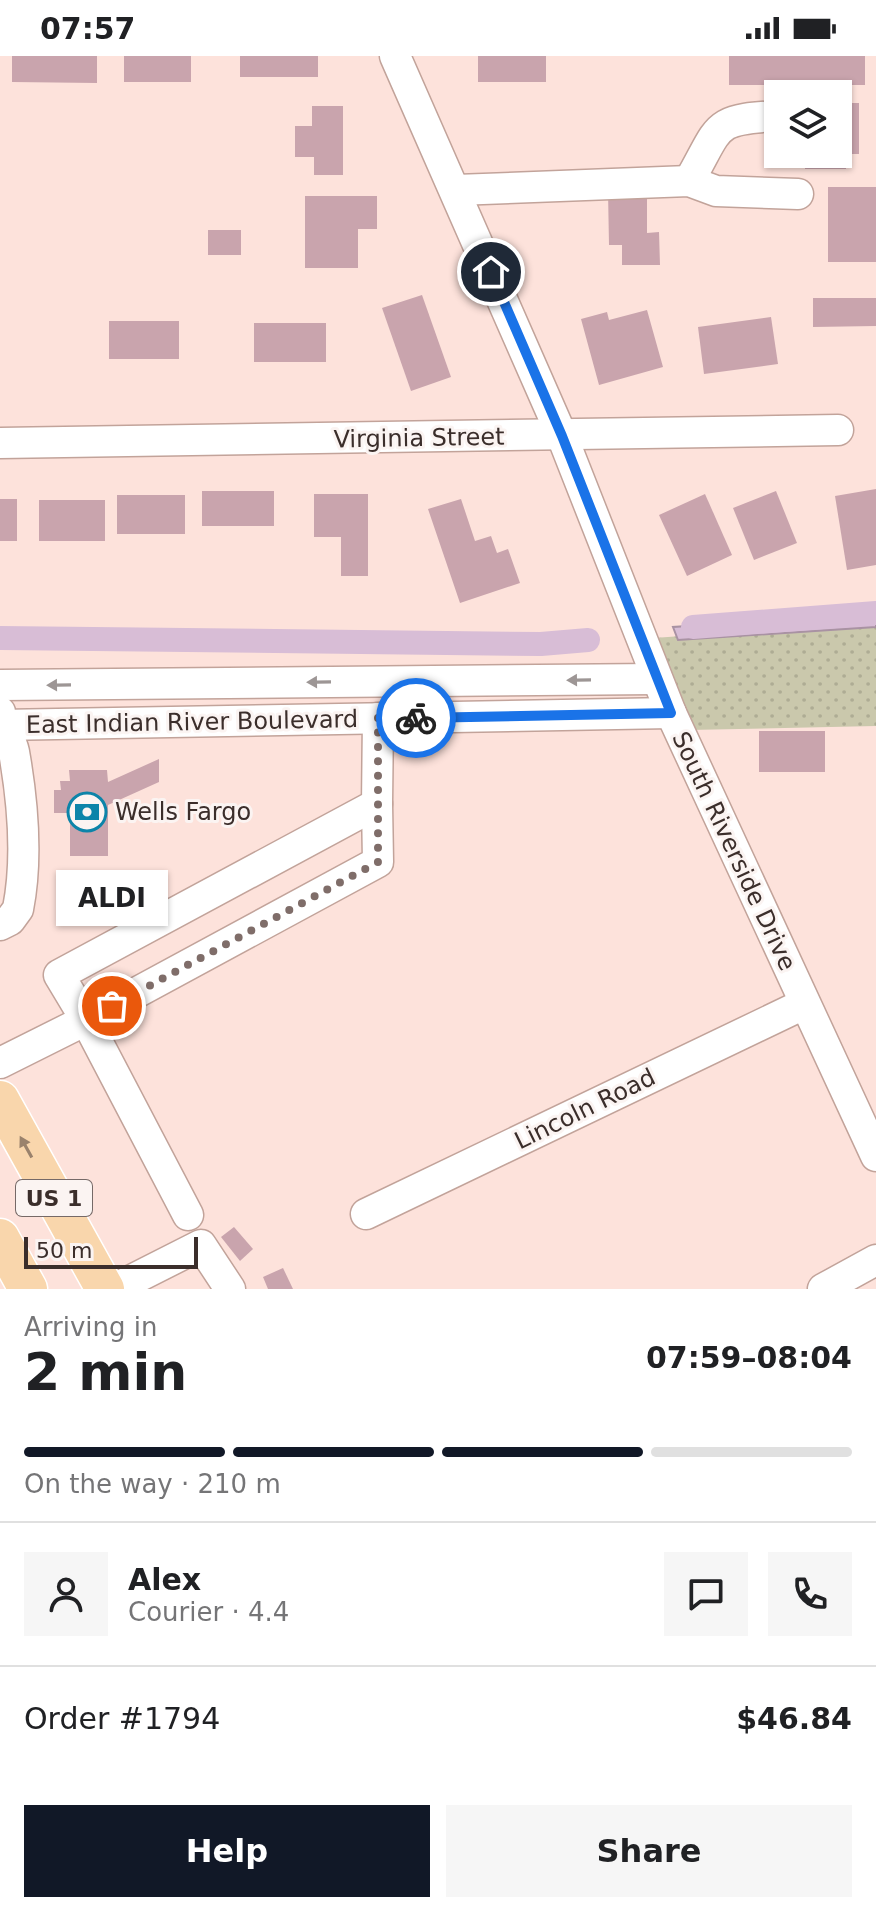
<!DOCTYPE html>
<html lang="en">
<head>
<meta charset="utf-8">
<style>
  body { margin:0; font-family:"DejaVu Sans",sans-serif; background:#f6f6f6; color:#202124; height:100vh; display:flex; flex-direction:column; font-size:30px; white-space:nowrap }
  * { box-sizing:border-box; margin:0 }
  p { font-size:26px; color:#757577 }
  .icon { flex:none; width:44px; height:44px; fill:none; stroke:currentColor; stroke-width:2; stroke-linecap:round; stroke-linejoin:round }
  .map { position:relative; height:1233px; overflow:hidden }
  .panel { display:flex; flex-direction:column; background:#fff; flex:1 }
  .panel>* { flex:none }
  .tools { position:absolute; left:764px; top:24px; display:grid; gap:16px }
  .tools a { display:grid; place-items:center; width:88px; height:88px; border-radius:0px; background:#fff; box-shadow:0 2px 6px #0004; font-size:40px }
  .scale { position:absolute; left:24px; bottom:20px; width:174px; box-sizing:border-box; padding-left:8px; border:4px solid #3b2e2b; border-top:0; font-size:22px; line-height:28px; white-space:nowrap; color:#3b2e2b; -webkit-text-stroke:6px #fbf4f2; paint-order:stroke }
  .pin { position:absolute; display:grid; place-items:center; width:68px; height:68px; color:#fff; margin:-34px; border:4px solid #fff; border-radius:50%; box-shadow:0 2px 8px #0007 }
  .courier { position:absolute; display:grid; place-items:center; width:80px; height:80px; margin:-40px; border:6px solid #1a73e8; border-radius:50%; background:#fff; color:#222; box-shadow:0 2px 10px #0007 }
  .bubble { position:absolute; height:56px; border-radius:0px; background:#fff; box-shadow:0 2px 6px #0004; font-size:26px; font-weight:700; line-height:56px; text-align:center }
  .summary em { font-style:normal; font-weight:700 }
  .summary div { display:flex; flex-direction:column-reverse }
  .summary { display:flex; align-items:center; justify-content:space-between; height:136px; padding:0 24px }
  h1 { font-size:52px; font-weight:700; line-height:60px }
  .bar { display:grid; grid-template-columns:repeat(4,1fr); gap:12px 8px; align-content:center; height:96px; padding:0 24px }
  .bar i { height:10px; border-radius:6px; background:#e0e0e0 }
  .bar .selected { background:#111827 }
  .bar p { grid-column:span 4 }
  .line { display:flex; align-items:center; gap:20px; padding:0 24px; border-top:2px solid #e0e0e0 }
  .line div { flex:1 }
  .round { display:grid; place-items:center; flex:none; width:84px; height:84px; border-radius:0px; background:#f6f6f6 }
  .cta { display:flex; gap:16px; margin-top:auto; padding:16px 24px }
  .cta a { flex:1; height:92px; border-radius:0px; background:#111827; color:#fff; font-size:32px; font-weight:700; line-height:92px; text-align:center }
  .cta a+a { background:#f6f6f6; color:#202124 }
  .status { display:flex; justify-content:space-between; align-items:center; height:56px; padding:0 40px; background:#fff; direction:ltr }
  .status svg { height:22px; fill:currentColor }
  .map>svg:first-child { display:block }
  .park { fill:url(#park-dots) }
  .water { fill:url(#water-ripples); stroke:#a992a3; stroke-width:2 }
  .lines { fill:none; stroke-linecap:round; stroke-linejoin:round }
  .canal { stroke:#d8bdd6; stroke-width:24 }
  .building { fill:#c9a4ad }
  .minor-casing { stroke:#c2a39a; stroke-width:33 }
  .major-casing { stroke:#fff; stroke-width:41 }
  .minor { stroke:#fff; stroke-width:30 }
  .major { stroke:#f9d6ac; stroke-width:38 }
  .oneway { fill:#9d9695 }
  .oneway2 { fill:#9a826c }
  .done { stroke:#7f6d69; stroke-width:8; stroke-dasharray:0 14.4 }
  .route { stroke:#1a73e8; stroke-width:10 }
  .labels { text-anchor:middle; stroke-width:6; stroke-linejoin:round; paint-order:stroke }
  .shield { fill:#fbf4f2; stroke:#756967; stroke-width:2 }
  .shield-label { font-size:22px; font-weight:bold; fill:#3b2e2b }
  .street-label { font-size:24px; fill:#3b2e2b; stroke:#fbf4f2 }
  .poi-label { font-size:24px; fill:#3b2e2b; stroke:#fbf4f2; text-anchor:start }
</style>
</head>
<body>
<div class="status"><b>07:57</b><svg viewBox="0 0 49 12"><path d="M0 12V9h3v3zM5 12V6h3v6zM10 12V3h3v9zM15 12V0h3v12zM26 1h20v11H26zM47 4h2v5h-2z"/></svg></div>
<div class="map">
<svg width="876" height="1233" viewBox="0 0 876 1233">
  <defs>
    <pattern id="park-dots" width="8" height="8" patternUnits="userSpaceOnUse" patternTransform="scale(2)"><rect width="8" height="8" fill="#cac8ac"/><path d="M2 2h.1M6 6h.1" fill="none" stroke="#aeac94" stroke-width="1.8" stroke-linecap="round"/></pattern>
    <pattern id="water-ripples" width="26" height="14" patternUnits="userSpaceOnUse" patternTransform="scale(2)"><rect width="26" height="14" fill="#d8bdd6"/><path d="M2 4q2-2 4 0t4 0M15 11q2-2 4 0t4 0" fill="none" stroke="#b09aae"/></pattern>
  </defs>
  <rect width="100%" height="100%" fill="#fde2db"/>
  <polygon class="park" points="876,566 876,670 689,674 654,582"/>
  <polygon class="water" points="876,558 876,571 678,584 673,571"/>
  <g class="lines">
    <g class="canal">
      <polyline points="693,571 876,557"/>
      <polyline points="0,582 541,588 588,584"/>
    </g>
  </g>
  <g class="building">
    <polygon points="12,0 97,0 97,27 12,26"/>
    <rect x="124" y="0" width="67" height="26"/>
    <rect x="240" y="0" width="78" height="21"/>
    <rect x="478" y="0" width="68" height="26"/>
    <rect x="729" y="0" width="136" height="29"/>
    <polygon points="838,47 859,47 859,98 846,98 846,113 805,113 805,98 838,98"/>
    <polygon points="312,50 343,50 343,119 314,119 314,101 295,101 295,70 312,70"/>
    <rect x="828" y="131" width="48" height="75"/>
    <polygon points="647,134 647,177 659,176 660,209 622,209 622,189 609,189 608,135"/>
    <polygon points="305,140 377,140 377,173 358,173 358,212 305,212"/>
    <rect x="208" y="174" width="33" height="25"/>
    <polygon points="422,239 451,321 411,335 382,252"/>
    <polygon points="813,242 876,242 876,270 813,271"/>
    <polygon points="647,254 663,311 599,329 581,263 607,256 609,264"/>
    <polygon points="771,261 778,308 704,318 698,271"/>
    <rect x="109" y="265" width="70" height="38"/>
    <rect x="254" y="267" width="72" height="39"/>
    <polygon points="876,433 876,509 847,514 835,440"/>
    <rect x="202" y="435" width="72" height="35"/>
    <polygon points="776,435 797,487 754,504 733,452"/>
    <polygon points="314,438 368,438 368,520 341,520 341,481 314,481"/>
    <polygon points="705,438 732,499 687,520 659,459"/>
    <rect x="117" y="439" width="68" height="39"/>
    <rect x="0" y="443" width="17" height="42"/>
    <polygon points="461,443 475,485 491,480 497,497 508,493 520,527 460,547 428,453"/>
    <rect x="39" y="444" width="66" height="41"/>
    <rect x="759" y="675" width="66" height="41"/>
    <polygon points="159,703 159,726 108,749 108,800 70,800 70,757 54,757 54,734 61,734 60,725 70,725 69,714 107,714 108,726"/>
    <polygon points="234,1171 253,1193 240,1205 221,1181"/>
    <polygon points="283,1212 293,1233 268,1233 263,1221"/>
  </g>
  <g class="lines">
    <defs>
      <g id="minor">
        <polyline points="395,0 562,380 671,657 876,1100"/>
        <path d="M689,125C721,70 711,63 778,60"/>
        <polyline points="456,134 689,125 716,135 798,138"/>
        <polyline points="0,387 838,374"/>
        <polyline points="0,629 657,623"/>
        <path d="M0,656C1,672 11,681 14,696C23,747 28,802 18,853L10,864L0,869"/>
        <polyline points="0,669 671,657"/>
        <polyline points="0,1007 86,964 59,919 377,748 378,662"/>
        <polyline points="366,1158 804,948"/>
        <polyline points="188,1159 86,964 378,806 377,748"/>
        <polyline points="114,1233 201,1189 230,1233"/>
        <polyline points="823,1233 876,1204"/>
      </g>
      <g id="major">
        <polyline points="0,1044 105,1233"/>
        <polyline points="0,1182 28,1233"/>
      </g>
    </defs>
    <use href="#minor" class="minor-casing"/>
    <use href="#major" class="major-casing"/>
    <use href="#minor" class="minor"/>
    <use href="#major" class="major"/>
  </g>
  <defs><path id="oneway-solid" d="M-6-.8H1V-3.2L6.5 0L1 3.2V.8H-6Z" transform="scale(2)"/></defs>
  <g class="oneway">
    <use href="#oneway-solid" transform="translate(579 624) rotate(179)"/>
    <use href="#oneway-solid" transform="translate(319 626) rotate(179)"/>
    <use href="#oneway-solid" transform="translate(59 629) rotate(179)"/>
  </g>
  <use class="oneway2" href="#oneway-solid" transform="translate(26 1091) rotate(-119)"/>
  <g class="lines">
    <polyline class="done" points="112,950 378,806 378,662 416,662"/>
    <polyline class="route" points="416,662 671,657 562,380 491,216"/>
  </g>
  <defs>
    <symbol id="bank-ring" viewBox="-11 -11 22 22"><circle r="9.5" fill="#fbf4f2" stroke="#0c84a9" stroke-width="1.5"/><path d="M-6-4H6V4H-6ZM0-2.3a2.3 2.3 0 1 0 0 4.6a2.3 2.3 0 1 0 0-4.6Z" fill="#0c84a9"/></symbol>
  </defs>
  <g fill-rule="evenodd">
    <use href="#bank-ring" x="65" y="734" width="44" height="44"/>
  </g>
  <g class="labels">
    <rect class="shield" x="16" y="1124" width="76" height="36" rx="6"/>
    <g class="shield-label">
      <text x="54" y="1150">US 1</text>
    </g>
    <g class="street-label">
      <text transform="translate(419 382) rotate(-1)" y="8">Virginia Street</text>
      <text transform="translate(192 666) rotate(-1)" y="8">East Indian River Boulevard</text>
      <text transform="translate(734 795) rotate(65)" y="8">South Riverside Drive</text>
      <text transform="translate(585 1053) rotate(-26)" y="8">Lincoln Road</text>
    </g>
    <g class="poi-label">
      <text x="115" y="764">Wells Fargo</text>
    </g>
  </g>
</svg>
<div class="tools">
<a><svg class="icon" aria-label="layers" viewBox="0 0 24 24"><path d="M12 4l9 5-9 5-9-5zM3 14l9 5 9-5"/></svg></a>
</div>
<div class="scale">50 m</div>
<div class="pin" style="left:112px;top:950px;background:#ea580c"><svg class="icon" aria-label="bag" viewBox="0 0 24 24"><path d="M5 8h14l-1 12H6zM9 8a3 3 0 0 1 6 0"/></svg></div>
<div class="pin" style="left:491px;top:216px;background:#1f2937"><svg class="icon" aria-label="home" viewBox="0 0 24 24"><path d="M3 11l9-7 9 7M6 9v11h12V9"/></svg></div>
<div class="courier" style="left:416px;top:662px"><svg class="icon" aria-label="bike" viewBox="0 0 24 24"><circle cx="6" cy="16" r="4"/><circle cx="18" cy="16" r="4"/><path d="M6 16l4-8h5l3 8M10 8l3 8H6M13 5h3"/></svg></div>
<div class="bubble" style="left:56px;top:814px;width:112px">ALDI</div>
</div>
<section class="panel">
<div class="summary"><div><h1>2 min</h1><p>Arriving in</p></div><em>07:59–08:04</em></div>
<div class="bar"><i class="selected"></i><i class="selected"></i><i class="selected"></i><i></i><p>On the way · 210 m</p></div>
<div class="line" style="height:144px"><a class="round"><svg class="icon" aria-label="person" viewBox="0 0 24 24"><circle cx="12" cy="8" r="4"/><path d="M4 21q1-7 8-7t8 7"/></svg></a><div><b>Alex</b><p>Courier · 4.4</p></div><a class="round"><svg class="icon" aria-label="chat" viewBox="0 0 24 24"><path d="M4 5h16v11H9l-5 4z"/></svg></a><a class="round"><svg class="icon" aria-label="phone" viewBox="0 0 24 24"><path d="M5 4h4l2 5-3 2q2 4 5 5l2-3 5 2v4C11 20 4 13 5 4z"/></svg></a></div>
<div class="line" style="height:104px"><div>Order #1794</div><b>$46.84</b></div>
<div class="cta"><a>Help</a><a>Share</a></div>
</section>
</body>
</html>
